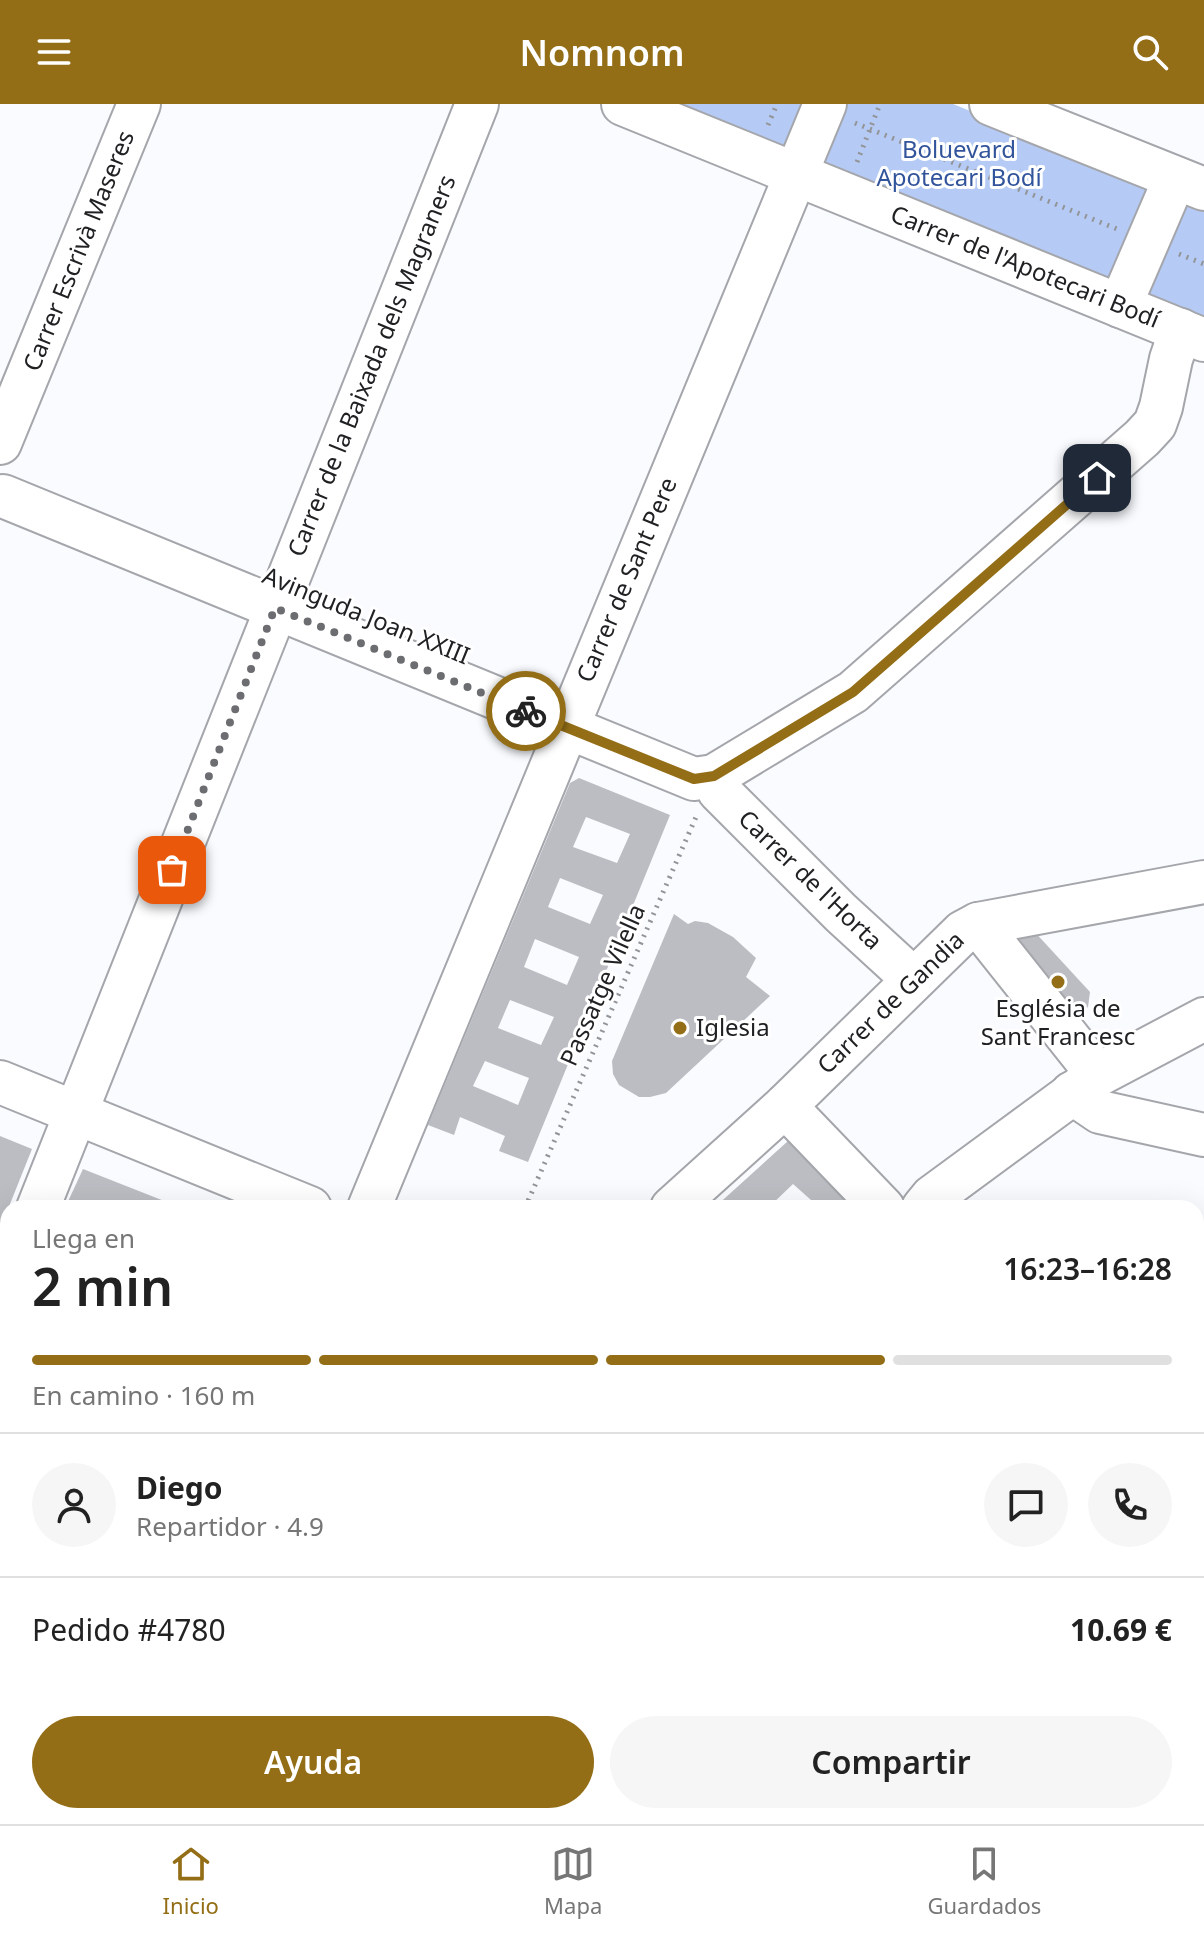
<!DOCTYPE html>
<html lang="es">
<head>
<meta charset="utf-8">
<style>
  body { margin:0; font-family:"Noto Sans",sans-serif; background:#f6f6f6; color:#222; height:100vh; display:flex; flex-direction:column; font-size:30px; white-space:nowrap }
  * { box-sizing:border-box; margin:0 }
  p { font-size:26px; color:#767676 }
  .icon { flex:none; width:44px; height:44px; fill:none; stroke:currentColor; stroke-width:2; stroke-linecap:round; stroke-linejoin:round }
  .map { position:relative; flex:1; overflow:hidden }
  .drawer { position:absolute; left:0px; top:1096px; width:1204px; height:624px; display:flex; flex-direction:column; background:#fff; border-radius:24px 24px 0 0; box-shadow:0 8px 32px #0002 }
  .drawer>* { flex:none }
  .pin { position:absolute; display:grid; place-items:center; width:68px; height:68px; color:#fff; margin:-34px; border-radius:16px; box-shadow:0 4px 12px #0006 }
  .courier { position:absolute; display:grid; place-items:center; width:80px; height:80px; margin:-40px; border:6px solid #936e16; border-radius:50%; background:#fff; color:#222; box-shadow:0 2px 10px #0007 }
  .headline em { font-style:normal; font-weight:600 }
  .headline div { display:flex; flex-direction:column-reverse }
  .headline { display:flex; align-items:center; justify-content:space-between; height:136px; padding:0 32px }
  h1 { font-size:52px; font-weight:600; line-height:60px }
  .bar { display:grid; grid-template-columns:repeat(4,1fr); gap:12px 8px; align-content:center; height:96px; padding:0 32px }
  .bar i { height:10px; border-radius:6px; background:#e0e0e0 }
  .bar .current { background:#936e16 }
  .bar p { grid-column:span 4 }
  .line { display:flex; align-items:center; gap:20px; padding:0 32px; border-top:2px solid #e0e0e0 }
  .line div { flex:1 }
  .round { display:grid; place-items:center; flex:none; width:84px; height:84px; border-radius:42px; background:#f6f6f6 }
  .action { display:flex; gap:16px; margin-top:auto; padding:16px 32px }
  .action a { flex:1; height:92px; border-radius:48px; background:#936e16; color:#fff; font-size:32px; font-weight:600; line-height:92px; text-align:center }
  .action a+a { background:#f6f6f6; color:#222 }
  header { display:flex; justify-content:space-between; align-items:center; height:104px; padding:0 32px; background:#936e16; color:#fff; font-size:36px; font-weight:600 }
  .tabs { display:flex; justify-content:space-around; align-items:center; height:112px; border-top:2px solid #e0e0e0; background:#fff; font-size:22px; color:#767676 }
  .tabs a { display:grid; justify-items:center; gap:4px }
  .tabs .current { color:#936e16 }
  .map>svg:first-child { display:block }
  .green { fill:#b5cbf5 }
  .building { fill:#bbbdc2; fill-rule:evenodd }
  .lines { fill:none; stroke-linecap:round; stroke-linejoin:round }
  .minor-casing { stroke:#a4a6ab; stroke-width:46 }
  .path { stroke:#929497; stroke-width:5; stroke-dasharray:2 6; stroke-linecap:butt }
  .minor { stroke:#fff; stroke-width:42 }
  .done { stroke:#6c6d70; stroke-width:8; stroke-dasharray:0 14.4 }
  .route { stroke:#936e16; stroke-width:10 }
  .poi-dot { fill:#936e16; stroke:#fff; stroke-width:3 }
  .labels { text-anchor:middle; stroke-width:6; stroke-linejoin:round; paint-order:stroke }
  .park-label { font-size:24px; fill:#32549b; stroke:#fff }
  .street-label { font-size:24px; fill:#202123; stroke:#fff }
  .poi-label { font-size:24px; fill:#202123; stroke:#fff }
</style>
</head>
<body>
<header><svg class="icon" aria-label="menu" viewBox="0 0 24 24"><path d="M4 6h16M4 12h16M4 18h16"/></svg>Nomnom<svg class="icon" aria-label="search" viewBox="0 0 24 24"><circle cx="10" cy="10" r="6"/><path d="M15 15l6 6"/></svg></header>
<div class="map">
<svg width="1204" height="1720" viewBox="0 0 1204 1720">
  <rect width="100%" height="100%" fill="#f9fbff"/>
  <polygon class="green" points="668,0 953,0 1204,102 1204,215"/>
  <g class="building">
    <path d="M579,674L670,711L528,1058L499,1047L505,1032L460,1013L454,1031L428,1021L570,679ZM586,713L630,730L617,759L573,743ZM560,774L603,791L590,820L548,803ZM535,835L579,853L567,881L524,863ZM510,896L554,913L541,941L498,924ZM485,957L529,974L518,1001L473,982Z"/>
    <polygon points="674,810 688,820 695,817 708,819 733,833 756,854 746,873 770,892 666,989 650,993 639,993 619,981 613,970 612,957"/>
    <polygon points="1032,825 1090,888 1088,903 1074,913 1007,846"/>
    <polygon points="0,1032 32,1045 0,1125"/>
    <polygon points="788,1037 856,1104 820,1104 793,1080 768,1104 714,1104"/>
    <polygon points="83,1065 182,1104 65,1104"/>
    <polygon points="8,1246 8,1431 0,1428 2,1342 0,1266"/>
    <polygon points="1196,1334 1204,1336 1204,1442 1198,1454 1204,1456 1202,1473 1196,1471"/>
    <polygon points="1196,1525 1204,1528 1196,1552"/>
    <polygon points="0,1552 8,1552 8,1673 0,1671"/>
    <polygon points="1196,1562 1204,1565 1204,1625 1196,1622"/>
    <polygon points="1196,1682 1204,1685 1204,1720 1019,1720 1014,1715 1016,1712 1196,1712"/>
    <polygon points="0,1689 4,1689 8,1712 0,1711"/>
    <polygon points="148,1712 146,1720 86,1720 88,1715 82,1713"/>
    <polygon points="183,1712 270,1712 283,1717 285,1712 306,1712 323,1717 325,1712 387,1712 384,1720 181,1720"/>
    <polygon points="417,1712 469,1712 467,1720 415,1720"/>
    <polygon points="478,1712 528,1712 524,1720 501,1720"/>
    <polygon points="568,1712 585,1712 584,1715 598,1719 601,1712 659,1712 656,1720 564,1720"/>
    <polygon points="705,1712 745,1712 742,1720 702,1720"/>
    <polygon points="792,1712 812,1720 785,1720"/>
    <polygon points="837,1712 846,1714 864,1720 834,1720"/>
  </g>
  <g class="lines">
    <defs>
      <g id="minor">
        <polyline points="623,0 1204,236"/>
        <polyline points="991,0 1204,85"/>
        <polyline points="1120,202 1175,74"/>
        <polyline points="0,339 139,0"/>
        <polyline points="3,392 694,675 714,672 853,588 1142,334 1155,320 1161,303 1171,255 1181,226"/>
        <polyline points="714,672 719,687 841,809 913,875"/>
        <polyline points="978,820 1098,971"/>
        <polyline points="0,978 310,1104"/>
        <polyline points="1072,989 1100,1008 1204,1031"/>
        <polyline points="785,1002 883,1104"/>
        <polyline points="38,1104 477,0"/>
        <polyline points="369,1104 825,0"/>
        <polyline points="672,1104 785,1002 963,828 978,820 1204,778"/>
        <polyline points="923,1104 932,1093 1098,971 1204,915"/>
        <polyline points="0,1205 8,1184"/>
        <polyline points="1196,1224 1204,1226"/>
        <polyline points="0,1455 8,1459"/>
        <polyline points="0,1528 8,1527"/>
        <polyline points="918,1712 940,1720"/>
        <polyline points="162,1720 165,1712"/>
        <polyline points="400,1720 402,1712"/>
        <polyline points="544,1720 548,1712"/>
        <polyline points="678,1720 681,1712"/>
        <polyline points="770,1720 773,1712"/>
        <polyline points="989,1720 992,1712"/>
      </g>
    </defs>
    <use href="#minor" class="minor-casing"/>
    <g class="path">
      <polyline points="855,19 1117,125"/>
      <polyline points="768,21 777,0"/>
      <polyline points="857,58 880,0"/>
      <polyline points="1179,150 1204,160"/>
      <polyline points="525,1104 696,713"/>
    </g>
    <use href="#minor" class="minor"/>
  </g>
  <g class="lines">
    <polyline class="done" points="172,766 275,504 526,607"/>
    <polyline class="route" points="526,607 694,675 714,672 853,588 1097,374"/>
  </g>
  <g class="poi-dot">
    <circle cx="1058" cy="878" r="8"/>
    <circle cx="680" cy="924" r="8"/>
  </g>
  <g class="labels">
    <g class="park-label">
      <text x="959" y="54">Boluevard<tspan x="959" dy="28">Apotecari Bodí</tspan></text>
    </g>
    <g class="street-label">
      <text transform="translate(79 147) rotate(-68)" y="8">Carrer Escrivà Maseres</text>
      <text transform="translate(1025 163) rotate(22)" y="8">Carrer de l'Apotecari Bodí</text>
      <text transform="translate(372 262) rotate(-68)" y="8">Carrer de la Baixada dels Magraners</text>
      <text transform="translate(627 476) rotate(-67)" y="8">Carrer de Sant Pere</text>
      <text transform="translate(366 512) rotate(22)" y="8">Avinguda Joan XXIII</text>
      <text transform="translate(810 776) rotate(44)" y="8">Carrer de l'Horta</text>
      <text transform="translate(603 881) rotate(-66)" y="8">Passatge Vilella</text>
      <text transform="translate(891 899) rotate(-44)" y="8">Carrer de Gandia</text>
    </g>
    <g class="poi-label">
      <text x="1058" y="913">Església de<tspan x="1058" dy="28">Sant Francesc</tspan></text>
      <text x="696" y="932" text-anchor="start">Iglesia</text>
    </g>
  </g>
</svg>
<div class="pin" style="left:172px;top:766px;background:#ea580c"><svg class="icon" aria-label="bag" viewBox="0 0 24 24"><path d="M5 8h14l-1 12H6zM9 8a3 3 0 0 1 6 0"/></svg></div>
<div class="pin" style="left:1097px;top:374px;background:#1f2937"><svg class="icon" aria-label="home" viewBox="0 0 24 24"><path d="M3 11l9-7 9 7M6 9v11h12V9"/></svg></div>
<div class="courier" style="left:526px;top:607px"><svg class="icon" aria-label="bike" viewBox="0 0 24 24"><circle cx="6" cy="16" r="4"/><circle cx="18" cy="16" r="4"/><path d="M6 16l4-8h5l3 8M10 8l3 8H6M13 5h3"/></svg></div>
<section class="drawer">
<div class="headline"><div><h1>2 min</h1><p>Llega en</p></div><em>16:23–16:28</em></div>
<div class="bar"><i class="current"></i><i class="current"></i><i class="current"></i><i></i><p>En camino · 160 m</p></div>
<div class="line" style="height:144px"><a class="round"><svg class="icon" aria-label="person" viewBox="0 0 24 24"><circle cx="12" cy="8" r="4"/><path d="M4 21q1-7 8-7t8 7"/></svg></a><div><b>Diego</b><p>Repartidor · 4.9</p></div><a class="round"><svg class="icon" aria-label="chat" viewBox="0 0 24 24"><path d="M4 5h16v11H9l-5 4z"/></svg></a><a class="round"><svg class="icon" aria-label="phone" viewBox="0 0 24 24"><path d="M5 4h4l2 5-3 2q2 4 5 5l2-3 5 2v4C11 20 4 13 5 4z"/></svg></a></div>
<div class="line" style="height:104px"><div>Pedido #4780</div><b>10.69 €</b></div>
<div class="action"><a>Ayuda</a><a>Compartir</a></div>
</section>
</div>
<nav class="tabs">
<a class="current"><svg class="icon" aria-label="home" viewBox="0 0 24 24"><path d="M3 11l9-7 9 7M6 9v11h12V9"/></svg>Inicio</a>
<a><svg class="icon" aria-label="map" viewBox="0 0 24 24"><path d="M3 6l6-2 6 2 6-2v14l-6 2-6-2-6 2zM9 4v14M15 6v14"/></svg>Mapa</a>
<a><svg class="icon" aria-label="saved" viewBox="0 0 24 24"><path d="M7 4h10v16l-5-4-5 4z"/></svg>Guardados</a>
</nav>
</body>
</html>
